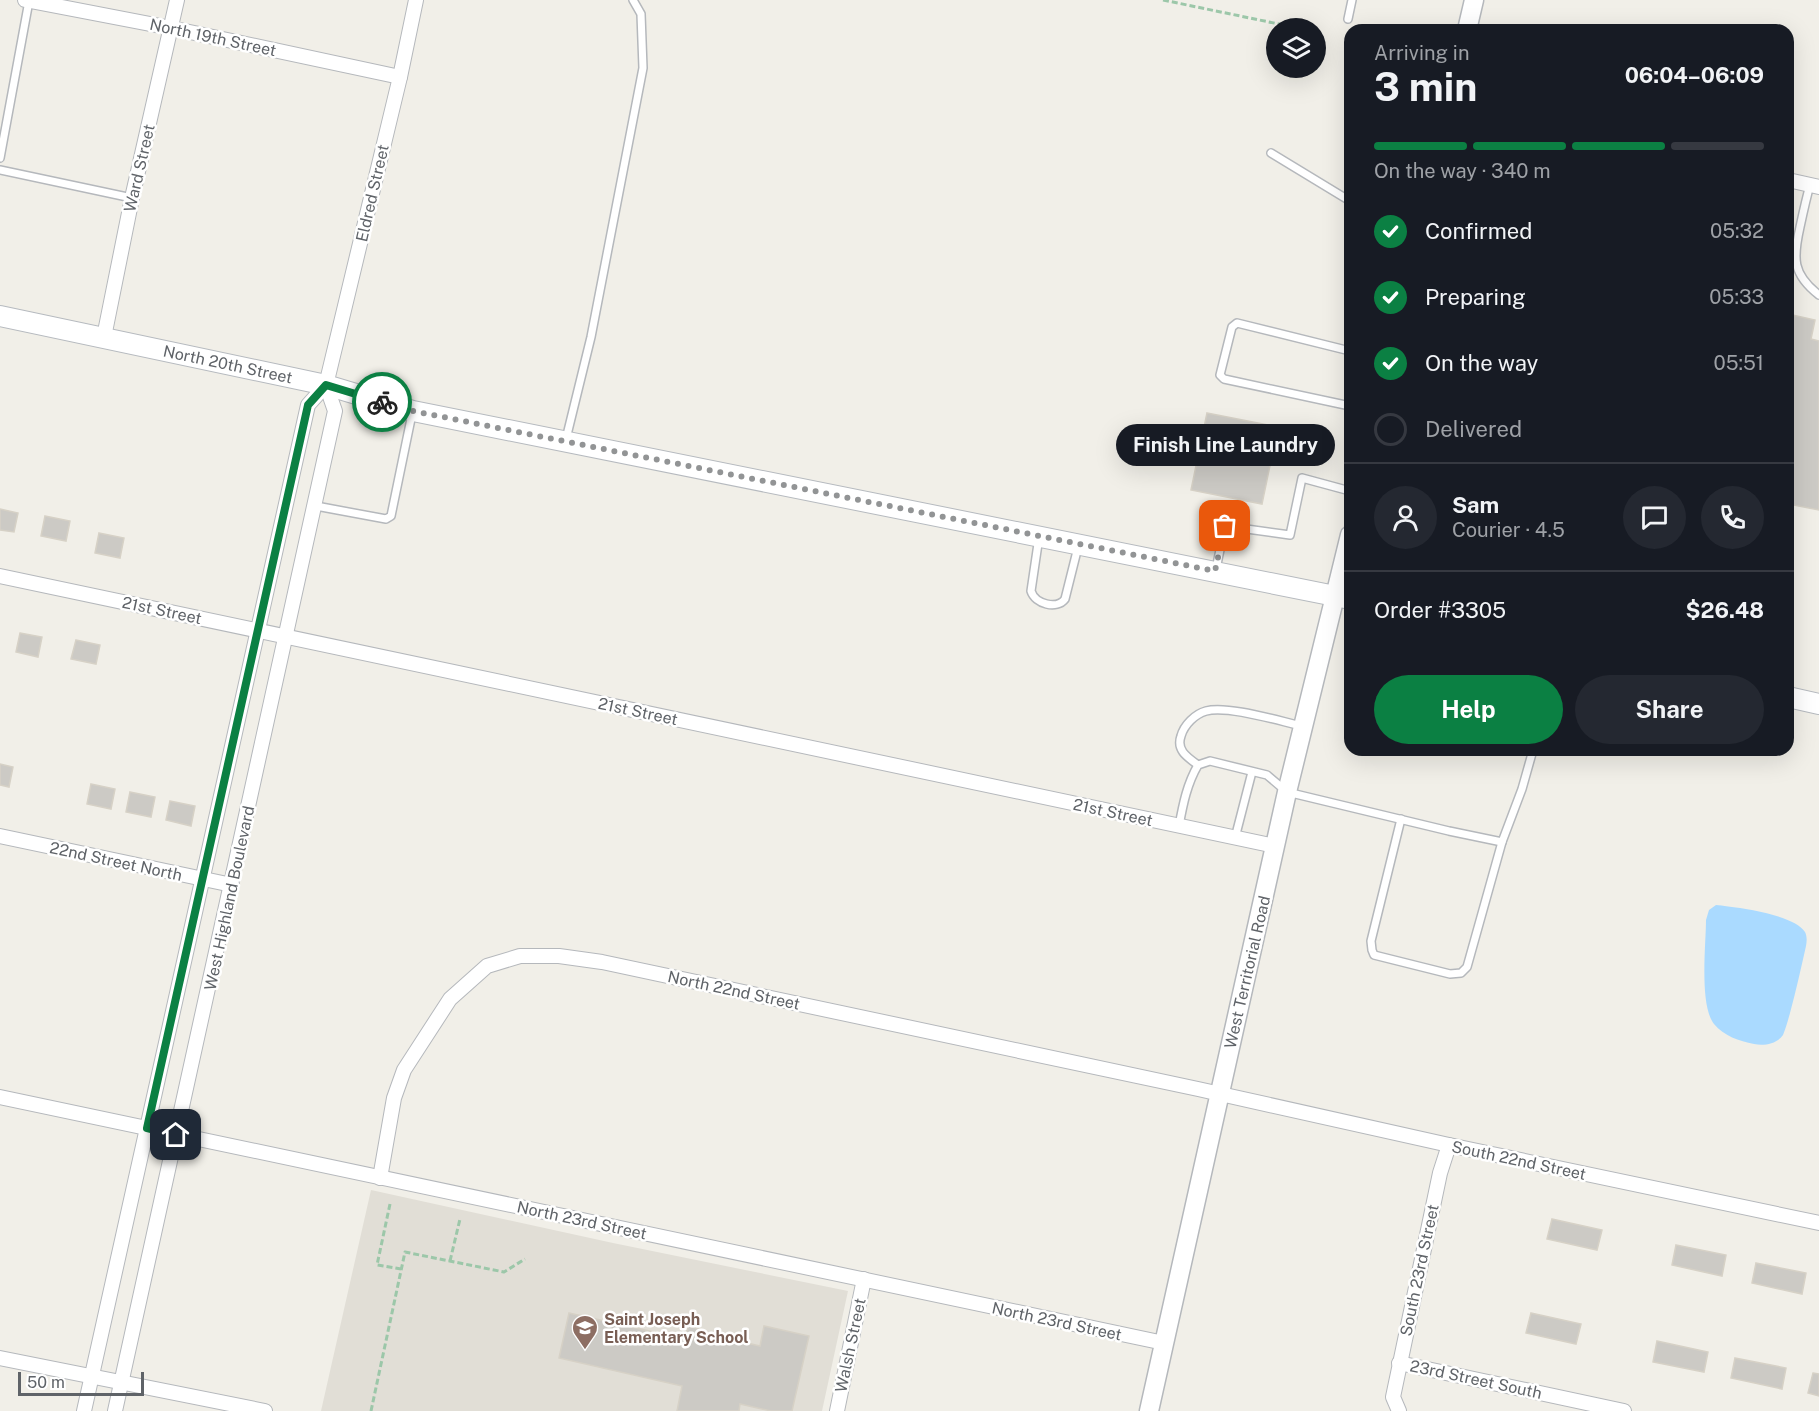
<!DOCTYPE html>
<html lang="en">
<head>
<meta charset="utf-8">
<style>
  body { margin:0; font-family:"Public Sans",sans-serif; background:#242831; color:#f1f3f6; height:100vh; display:flex; flex-direction:column; font-size:22px; white-space:nowrap }
  * { box-sizing:border-box; margin:0 }
  p { font-size:20px; color:#9ea1a6 }
  .icon { flex:none; width:33px; height:33px; fill:none; stroke:currentColor; stroke-width:2; stroke-linecap:round; stroke-linejoin:round }
  .map { position:relative; flex:1; overflow:hidden }
  .drawer { position:absolute; left:1344px; top:24px; width:450px; height:732px; display:flex; flex-direction:column; background:#171b24; border-radius:18px; box-shadow:0 6px 24px #0002 }
  .drawer>* { flex:none }
  .buttons { position:absolute; left:1266px; top:18px; display:grid; gap:12px }
  .buttons a { display:grid; place-items:center; width:60px; height:60px; border-radius:50%; background:#171b24; box-shadow:0 6px 24px #0002; font-size:30px }
  .scale { position:absolute; left:18px; bottom:15px; width:126px; box-sizing:border-box; padding-left:6px; border:3px solid #5f6368; border-top:0; font-size:16px; line-height:21px; white-space:nowrap; color:#5f6368; -webkit-text-stroke:4px #fff; paint-order:stroke }
  .pin { position:absolute; display:grid; place-items:center; width:51px; height:51px; color:#fff; margin:-26px; border-radius:12px; box-shadow:0 3px 9px #0006 }
  .courier { position:absolute; display:grid; place-items:center; width:60px; height:60px; margin:-30px; border:4px solid #0b8043; border-radius:50%; background:#fff; color:#222; box-shadow:0 2px 8px #0007 }
  .bubble { position:absolute; height:42px; border-radius:21px; background:#171b24; box-shadow:0 6px 24px #0002; font-size:20px; font-weight:700; line-height:42px; text-align:center }
  .head em { font-style:normal; font-weight:700 }
  .head div { display:flex; flex-direction:column-reverse }
  .head { display:flex; align-items:center; justify-content:space-between; height:102px; padding:0 30px }
  h1 { font-size:39px; font-weight:700; line-height:45px }
  .bar { display:grid; grid-template-columns:repeat(4,1fr); gap:9px 6px; align-content:center; height:72px; padding:0 30px }
  .bar i { height:8px; border-radius:4px; background:#363941 }
  .bar .selected { background:#0b8043 }
  .bar p { grid-column:span 4 }
  .line { display:flex; align-items:center; gap:15px; padding:0 30px; border-top:2px solid #363941 }
  .line div { flex:1 }
  .round { display:grid; place-items:center; flex:none; width:63px; height:63px; border-radius:32px; background:#242831 }
  ol { padding:0 30px; list-style:none }
  li { display:flex; align-items:center; gap:18px; height:66px }
  li p { margin-inline-start:auto }
  li .icon { padding:6px; border-radius:50%; background:#0b8043; color:#fff; stroke-width:4 }
  li:last-child { color:#9ea1a6 }
  li i { width:33px; height:33px; border:3px solid #363941; border-radius:50% }
  .action { display:flex; gap:12px; margin-top:auto; padding:12px 30px }
  .action a { flex:1; height:69px; border-radius:36px; background:#0b8043; color:#fff; font-size:24px; font-weight:700; line-height:69px; text-align:center }
  .action a+a { background:#242831; color:#f1f3f6 }
  .map>svg:first-child { display:block }
  .education { fill:#e1ded6 }
  .water { fill:#aadaff }
  .building { fill:#cccac5; stroke:#d6d1c6; stroke-width:1.5 }
  .lines { fill:none; stroke-linecap:round; stroke-linejoin:round }
  .service-casing { stroke:#b5b8bc; stroke-width:10 }
  .minor-casing { stroke:#b5b8bc; stroke-width:16 }
  .tertiary-casing { stroke:#b5b8bc; stroke-width:21 }
  .secondary-casing { stroke:#b6babf; stroke-width:22 }
  .path { stroke:#9cc7a9; stroke-width:3; stroke-dasharray:6 3; stroke-linecap:butt }
  .service { stroke:#fff; stroke-width:7 }
  .minor { stroke:#fff; stroke-width:14 }
  .tertiary { stroke:#fff; stroke-width:18 }
  .secondary { stroke:#fff; stroke-width:20 }
  .done { stroke:#929495; stroke-width:6; stroke-dasharray:0 10.8 }
  .route { stroke:#0b8043; stroke-width:8 }
  .labels { text-anchor:middle; stroke-width:5; stroke-linejoin:round; paint-order:stroke }
  .street-label { font-size:16px; fill:#5f6368; stroke:#fff }
  .education-label { font-size:16px; font-weight:bold; fill:#785e54; stroke:#fff; text-anchor:start }
</style>
</head>
<body>
<div class="map">
<svg width="1819" height="1411" viewBox="0 0 1819 1411">
  <rect width="100%" height="100%" fill="#f1efe8"/>
  <polygon class="education" points="371,1190 613,1243 848,1291 822,1411 321,1411"/>
  <path class="water" d="M1716,905C1735,907 1794,914 1805,932C1807,936 1807,941 1806,946C1801,968 1796,991 1790,1013C1788,1020 1786,1028 1783,1035C1777,1044 1764,1046 1754,1044C1739,1041 1724,1036 1714,1024C1699,1005 1706,944 1706,920L1709,910Z"/>
  <g class="building">
    <polygon points="1788,314 1815,320 1811,339 1819,341 1819,510 1788,504"/>
    <polygon points="1207,413 1278,427 1262,504 1191,490"/>
    <polygon points="0,509 18,513 14,532 0,530"/>
    <polygon points="45,516 70,521 66,541 41,536"/>
    <polygon points="99,533 124,538 120,558 95,553"/>
    <polygon points="20,633 42,637 38,657 16,652"/>
    <polygon points="76,640 100,645 96,664 71,659"/>
    <polygon points="0,764 13,767 9,787 0,785"/>
    <polygon points="91,784 115,789 111,809 87,804"/>
    <polygon points="130,792 155,797 151,817 126,812"/>
    <polygon points="170,801 195,806 191,826 166,820"/>
    <polygon points="1552,1219 1602,1230 1597,1250 1547,1239"/>
    <polygon points="1676,1245 1726,1255 1722,1276 1672,1265"/>
    <polygon points="1756,1263 1806,1273 1802,1294 1752,1283"/>
    <polygon points="569,1313 685,1339 688,1326 699,1329 699,1332 760,1346 764,1326 809,1336 792,1411 771,1411 740,1404 739,1411 677,1411 682,1386 559,1358"/>
    <polygon points="1531,1313 1581,1324 1576,1344 1526,1333"/>
    <polygon points="1657,1341 1708,1352 1704,1372 1653,1362"/>
    <polygon points="1735,1358 1786,1368 1782,1389 1731,1378"/>
    <polygon points="1813,1373 1819,1374 1819,1396 1808,1393"/>
  </g>
  <g class="lines">
    <defs>
      <g id="service">
        <polyline points="1348,19 1352,0"/>
        <polyline points="1271,153 1350,201"/>
        <polyline points="0,158 29,1"/>
        <polyline points="0,170 132,198"/>
        <path d="M1810,185C1806,199 1803,213 1800,227C1793,258 1792,274 1819,295"/>
        <polyline points="1350,351 1237,323 1232,327 1220,375 1224,379 1350,406"/>
        <polyline points="566,439 591,337 643,68 641,14 633,0"/>
        <polyline points="316,506 386,519 391,516 412,414"/>
        <path d="M1039,537L1031,591C1035,604 1057,610 1065,599L1078,547"/>
        <polyline points="1216,569 1225,526 1290,535 1302,478 1350,491"/>
        <path d="M1198,765C1187,757 1176,750 1181,736C1184,725 1195,714 1206,711C1227,705 1279,721 1302,726"/>
        <polyline points="1401,819 1371,941 1372,950 1374,955 1450,974 1461,973 1467,967 1502,842"/>
        <path d="M1179,826C1183,804 1187,784 1198,765L1210,761L1267,775L1287,792L1449,831L1502,842L1522,789L1533,750"/>
        <polyline points="1235,838 1252,772"/>
      </g>
      <g id="minor">
        <polyline points="25,0 171,28 400,77"/>
        <polyline points="1788,180 1819,187"/>
        <polyline points="104,337 132,198 177,0"/>
        <polyline points="0,576 1275,846"/>
        <polyline points="0,836 232,885"/>
        <polyline points="0,1097 1164,1343"/>
        <polyline points="380,1178 394,1098 404,1070 450,999 487,966 520,956 559,956 602,962 1198,1089 1449,1145 1819,1223"/>
        <polyline points="0,1358 265,1411"/>
        <polyline points="1399,1363 1624,1411"/>
        <polyline points="84,1411 308,405 326,385 400,77 416,0"/>
        <polyline points="115,1411 335,411 326,385"/>
        <polyline points="837,1411 864,1279"/>
        <polyline points="1399,1411 1393,1397 1440,1173 1449,1145"/>
      </g>
      <g id="tertiary">
        <polyline points="1467,30 1474,0"/>
        <polyline points="1149,1411 1287,792 1350,535"/>
      </g>
      <g id="secondary">
        <polyline points="0,316 326,385 413,411 1350,599"/>
        <polyline points="1788,697 1819,704"/>
      </g>
    </defs>
    <use href="#service" class="service-casing"/>
    <use href="#minor" class="minor-casing"/>
    <use href="#tertiary" class="tertiary-casing"/>
    <use href="#secondary" class="secondary-casing"/>
    <g class="path">
      <polyline points="1163,0 1298,28"/>
      <polyline points="1316,32 1318,33"/>
      <polyline points="390,1204 377,1265 401,1269"/>
      <polyline points="450,1261 460,1219"/>
      <polyline points="371,1411 405,1252 504,1272 525,1259"/>
    </g>
    <use href="#service" class="service"/>
    <use href="#minor" class="minor"/>
    <use href="#tertiary" class="tertiary"/>
    <use href="#secondary" class="secondary"/>
  </g>
  <g class="lines">
    <polyline class="done" points="382,402 413,411 1215,571 1225,526"/>
    <polyline class="route" points="176,1135 147,1128 308,405 326,385 382,402"/>
  </g>
  <defs>
    <symbol id="school-pin" viewBox="-11 -11 22 30"><path d="M0 17L-7.5 6A9.5 9.5 0 1 1 7.5 6Z" fill="#8d6e63" stroke="#fff"/><path d="M0-5L7-2L0 1L-7-2ZM-4 1L0 2.5L4 1V4Q0 6-4 4Z" fill="#fff"/></symbol>
  </defs>
  <g fill-rule="evenodd">
    <use href="#school-pin" x="570" y="1313" width="30" height="40"/>
  </g>
  <g class="labels">
    <g class="street-label">
      <text transform="translate(213 37) rotate(12)" y="6">North 19th Street</text>
      <text transform="translate(139 168) rotate(-77)" y="6">Ward Street</text>
      <text transform="translate(372 193) rotate(-77)" y="6">Eldred Street</text>
      <text transform="translate(228 364) rotate(12)" y="6">North 20th Street</text>
      <text transform="translate(162 610) rotate(12)" y="6">21st Street</text>
      <text transform="translate(638 711) rotate(12)" y="6">21st Street</text>
      <text transform="translate(1113 812) rotate(12)" y="6">21st Street</text>
      <text transform="translate(116 861) rotate(12)" y="6">22nd Street North</text>
      <text transform="translate(229 898) rotate(-78)" y="6">West Highland Boulevard</text>
      <text transform="translate(1247 972) rotate(-77)" y="6">West Territorial Road</text>
      <text transform="translate(734 990) rotate(12)" y="6">North 22nd Street</text>
      <text transform="translate(1519 1160) rotate(12)" y="6">South 22nd Street</text>
      <text transform="translate(582 1220) rotate(12)" y="6">North 23rd Street</text>
      <text transform="translate(1419 1270) rotate(-78)" y="6">South 23rd Street</text>
      <text transform="translate(1057 1321) rotate(12)" y="6">North 23rd Street</text>
      <text transform="translate(850 1345) rotate(-78)" y="6">Walsh Street</text>
      <text transform="translate(1476 1379) rotate(12)" y="6">23rd Street South</text>
    </g>
    <g class="education-label">
      <text x="604" y="1325">Saint Joseph<tspan x="604" dy="18">Elementary School</tspan></text>
    </g>
  </g>
</svg>
<div class="buttons">
<a><svg class="icon" aria-label="layers" viewBox="0 0 24 24"><path d="M12 4l9 5-9 5-9-5zM3 14l9 5 9-5"/></svg></a>
</div>
<div class="scale">50 m</div>
<div class="pin" style="left:1225px;top:526px;background:#ea580c"><svg class="icon" aria-label="bag" viewBox="0 0 24 24"><path d="M5 8h14l-1 12H6zM9 8a3 3 0 0 1 6 0"/></svg></div>
<div class="pin" style="left:176px;top:1135px;background:#1f2937"><svg class="icon" aria-label="home" viewBox="0 0 24 24"><path d="M3 11l9-7 9 7M6 9v11h12V9"/></svg></div>
<div class="courier" style="left:382px;top:402px"><svg class="icon" aria-label="bike" viewBox="0 0 24 24"><circle cx="6" cy="16" r="4"/><circle cx="18" cy="16" r="4"/><path d="M6 16l4-8h5l3 8M10 8l3 8H6M13 5h3"/></svg></div>
<div class="bubble" style="left:1116px;top:424px;width:219px">Finish Line Laundry</div>
<section class="drawer">
<div class="head"><div><h1>3 min</h1><p>Arriving in</p></div><em>06:04–06:09</em></div>
<div class="bar"><i class="selected"></i><i class="selected"></i><i class="selected"></i><i></i><p>On the way · 340 m</p></div>
<ol>
<li><svg class="icon" aria-label="check" viewBox="0 0 24 24"><path d="M5 12l5 5 9-10"/></svg>Confirmed<p>05:32</p></li>
<li><svg class="icon" aria-label="check" viewBox="0 0 24 24"><path d="M5 12l5 5 9-10"/></svg>Preparing<p>05:33</p></li>
<li><svg class="icon" aria-label="check" viewBox="0 0 24 24"><path d="M5 12l5 5 9-10"/></svg>On the way<p>05:51</p></li>
<li><i></i>Delivered</li>
</ol>
<div class="line" style="height:108px"><a class="round"><svg class="icon" aria-label="person" viewBox="0 0 24 24"><circle cx="12" cy="8" r="4"/><path d="M4 21q1-7 8-7t8 7"/></svg></a><div><b>Sam</b><p>Courier · 4.5</p></div><a class="round"><svg class="icon" aria-label="chat" viewBox="0 0 24 24"><path d="M4 5h16v11H9l-5 4z"/></svg></a><a class="round"><svg class="icon" aria-label="phone" viewBox="0 0 24 24"><path d="M5 4h4l2 5-3 2q2 4 5 5l2-3 5 2v4C11 20 4 13 5 4z"/></svg></a></div>
<div class="line" style="height:78px"><div>Order #3305</div><b>$26.48</b></div>
<div class="action"><a>Help</a><a>Share</a></div>
</section>
</div>
</body>
</html>
